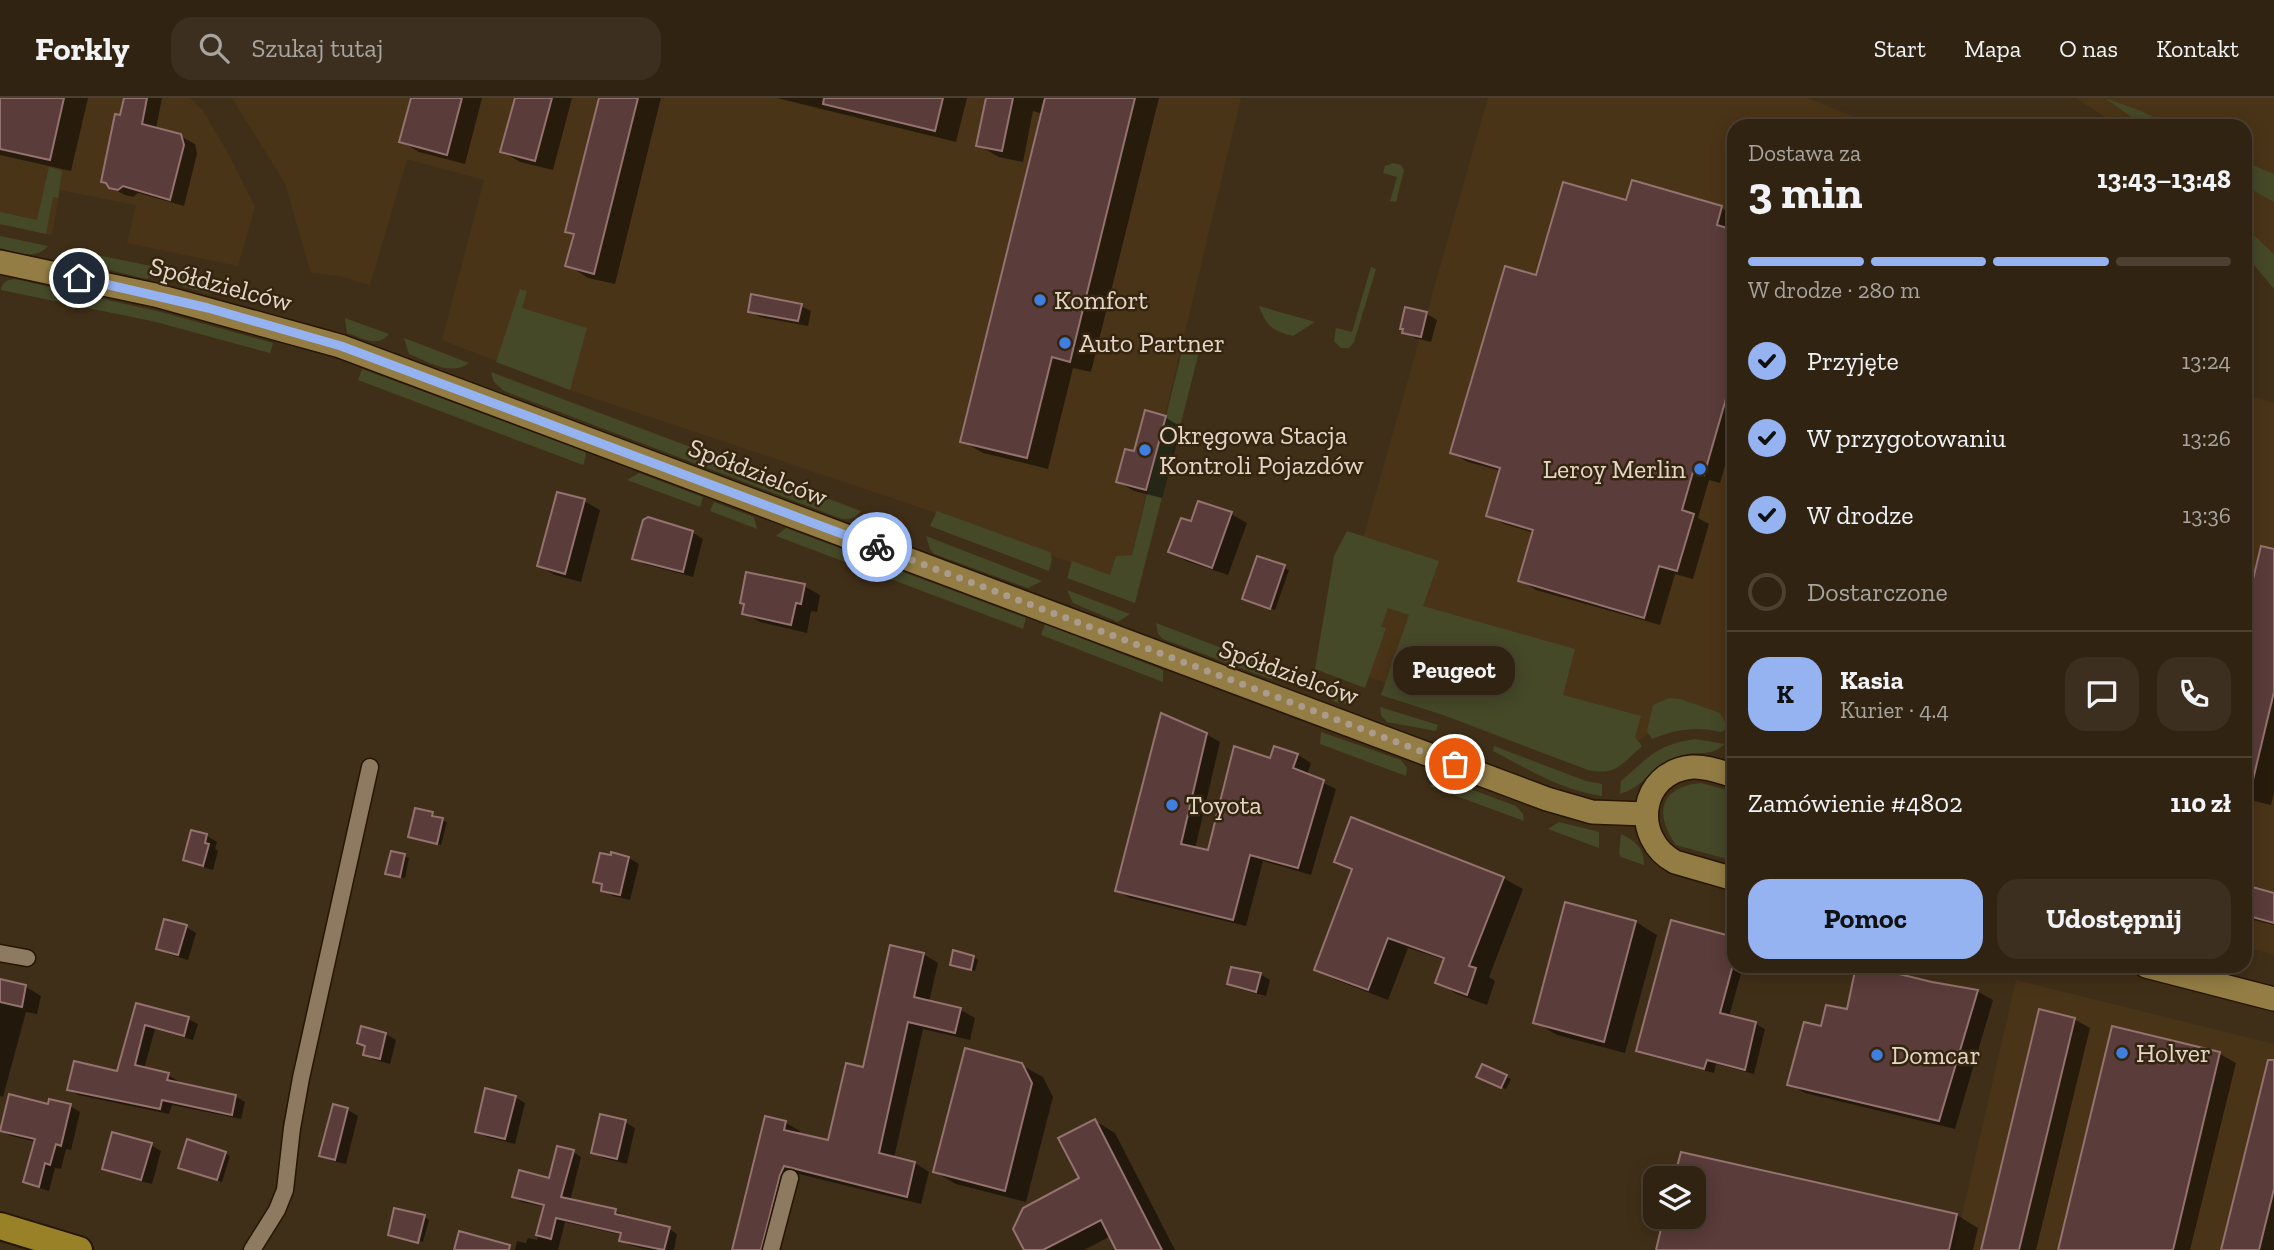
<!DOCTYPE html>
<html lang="pl">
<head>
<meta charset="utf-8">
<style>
  body { margin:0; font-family:"Zilla Slab",serif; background:#3c2f20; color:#f1f3f6; height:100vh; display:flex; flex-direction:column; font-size:26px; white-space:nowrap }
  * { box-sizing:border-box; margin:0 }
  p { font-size:23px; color:#a8a49f }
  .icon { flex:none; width:38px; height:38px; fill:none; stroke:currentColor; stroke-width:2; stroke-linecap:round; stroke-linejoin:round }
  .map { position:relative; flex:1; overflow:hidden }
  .drawer { position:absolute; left:1727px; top:21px; width:525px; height:854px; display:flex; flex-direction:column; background:#302312; border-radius:21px; box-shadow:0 4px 18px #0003,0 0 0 2px #4b4032 }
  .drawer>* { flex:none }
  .fabs { position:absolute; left:1643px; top:1068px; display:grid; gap:14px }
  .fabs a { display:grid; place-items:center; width:63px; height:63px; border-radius:14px; background:#302312; box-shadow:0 4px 18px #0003,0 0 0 2px #4b4032; font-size:35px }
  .pin { position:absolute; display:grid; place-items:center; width:60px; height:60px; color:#fff; margin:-30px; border:4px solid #fff; border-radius:50%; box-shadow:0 2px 7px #0007 }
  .courier { position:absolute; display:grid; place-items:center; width:70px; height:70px; margin:-35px; border:5px solid #95b2f1; border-radius:50%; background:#fff; color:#222; box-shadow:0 2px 9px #0007 }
  .bubble { position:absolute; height:49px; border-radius:21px; background:#302312; box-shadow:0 4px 18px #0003,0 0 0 2px #4b4032; font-size:23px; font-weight:800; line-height:49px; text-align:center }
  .overview em { font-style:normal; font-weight:800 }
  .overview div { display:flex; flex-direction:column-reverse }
  .overview { display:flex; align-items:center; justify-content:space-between; height:119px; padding:0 21px }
  h1 { font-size:46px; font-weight:800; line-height:52px }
  .bar { display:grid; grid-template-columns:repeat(4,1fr); gap:10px 7px; align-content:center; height:84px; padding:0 21px }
  .bar i { height:9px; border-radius:5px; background:#4b4032 }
  .bar .on { background:#95b2f1 }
  .bar p { grid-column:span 4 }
  .line { display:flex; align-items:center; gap:18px; padding:0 21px; border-top:2px solid #4b4032 }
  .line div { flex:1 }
  .round { display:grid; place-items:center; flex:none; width:74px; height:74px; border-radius:21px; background:#3c2f20 }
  ol { padding:0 21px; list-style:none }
  li { display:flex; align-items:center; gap:21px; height:77px }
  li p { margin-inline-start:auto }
  li .icon { padding:7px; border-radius:50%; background:#95b2f1; color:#111; stroke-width:4 }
  li:last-child { color:#a8a49f }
  li i { width:38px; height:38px; border:4px solid #4b4032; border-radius:50% }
  .button { display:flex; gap:14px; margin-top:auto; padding:14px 21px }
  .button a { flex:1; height:80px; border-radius:21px; background:#95b2f1; color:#111; font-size:28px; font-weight:800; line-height:80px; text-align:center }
  .button a+a { background:#3c2f20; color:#f1f3f6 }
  header { display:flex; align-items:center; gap:42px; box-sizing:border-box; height:98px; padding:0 35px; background:#302312; border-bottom:2px solid #4b4032 }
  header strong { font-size:33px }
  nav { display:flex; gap:38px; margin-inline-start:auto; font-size:24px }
  .search { width:490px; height:63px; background:#3c2f20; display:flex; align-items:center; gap:18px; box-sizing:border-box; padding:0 24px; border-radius:21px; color:#a8a49f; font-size:26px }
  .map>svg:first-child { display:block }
  .built { fill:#4a3417 }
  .green { fill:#454928 }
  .shadow { fill:#0007 }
  .building { fill:#5a3c3a; stroke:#94726f; stroke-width:2 }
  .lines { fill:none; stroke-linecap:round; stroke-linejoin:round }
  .street-casing { stroke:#261602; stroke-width:19 }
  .secondary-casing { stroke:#261602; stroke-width:26 }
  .primary-casing { stroke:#261602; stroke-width:30 }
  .street { stroke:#8e7a61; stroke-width:16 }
  .secondary { stroke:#937d44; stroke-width:23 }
  .primary { stroke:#998127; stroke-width:26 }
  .done { stroke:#aa9c8c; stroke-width:7; stroke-dasharray:0 12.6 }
  .route { stroke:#95b2f1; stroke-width:9 }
  .shop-dot { fill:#3f7fe0; stroke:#36250e; stroke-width:2.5 }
  .labels { text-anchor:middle; stroke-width:5; stroke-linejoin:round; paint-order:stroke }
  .street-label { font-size:26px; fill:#e3d7ca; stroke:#36250e }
  .poi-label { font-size:26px; fill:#e3d7ca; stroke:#36250e; text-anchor:start }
</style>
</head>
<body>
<header>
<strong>Forkly</strong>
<div class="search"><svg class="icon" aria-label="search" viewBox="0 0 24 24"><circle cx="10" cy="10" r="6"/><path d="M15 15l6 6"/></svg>Szukaj tutaj</div>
<nav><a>Start</a><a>Mapa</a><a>O nas</a><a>Kontakt</a></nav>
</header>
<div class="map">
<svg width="2274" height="1152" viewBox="0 0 2274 1152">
  <rect width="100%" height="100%" fill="#402f18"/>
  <g class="built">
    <polygon points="0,0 190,0 203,13 228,55 255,109 238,168 127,145 136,107 60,92 52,137 0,126"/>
    <polygon points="232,0 1241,0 1125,484 913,407 570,292 442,242 484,82 407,61 370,187 340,178 311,175 285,85"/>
    <polygon points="1488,0 1808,0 1875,28 1734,28 1734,630 1707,622 1667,621 1609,666 1328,564"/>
    <polygon points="2076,0 2274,0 2274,156 2245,129 2245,28 2119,28"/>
    <polygon points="2245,297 2274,305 2274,857 2245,849"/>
    <polygon points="2016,882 2274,946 2274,1152 1954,1152"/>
  </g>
  <g class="green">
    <polygon points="2105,0 2141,13 2172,28 2144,28"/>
    <polygon points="2245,64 2274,76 2274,104 2245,88"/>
    <polygon points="1393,65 1401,67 1404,72 1396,104 1390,103 1397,79 1383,75 1385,68"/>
    <polygon points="49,69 62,73 58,100 53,99 46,136 0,126 0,114 37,122"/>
    <polygon points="2245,129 2274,156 2274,191 2245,156"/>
    <path d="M0,138L48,148C34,163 18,154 0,150Z"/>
    <polygon points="68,151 161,170 158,176 146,181 73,163"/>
    <polygon points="1371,169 1376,171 1354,244 1349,250 1341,250 1334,243 1336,230 1352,234"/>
    <polygon points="177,175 214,183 211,196 184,189 180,186"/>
    <path d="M15,181L161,214L273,245L270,255L156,224L1,192C2,184 7,182 15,181Z"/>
    <polygon points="520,191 527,193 522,210 587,230 570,292 496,264"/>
    <path d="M1259,208L1315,224L1293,238C1271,232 1267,229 1259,208Z"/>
    <path d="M345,220L389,236C378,250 362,240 347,235Z"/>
    <path d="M404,240L469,265C451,279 427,263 409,256Z"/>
    <polygon points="1183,249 1199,254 1135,505 1067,480 1072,463 1110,477 1116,458 1132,457"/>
    <polygon points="362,271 585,353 586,358 583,367 358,282"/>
    <path d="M491,274L861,413C855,420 851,422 842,421L504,293L494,284Z"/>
    <polygon points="639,375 703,399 700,409 627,382"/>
    <polygon points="714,404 754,419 757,431 710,413"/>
    <polygon points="937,413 1050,454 1052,461 1049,473 930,428"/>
    <polygon points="786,430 1026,520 1023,531 776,438"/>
    <path d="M1347,433L1439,463L1423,508L1575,551L1563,597L1641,618L1635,639L1642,648C1622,666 1616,678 1588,672L1443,617L1381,597L1409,517L1388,510L1381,529L1386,530L1365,590L1315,571L1334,458Z"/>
    <polygon points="926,438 1042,483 1028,490 934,456 930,451"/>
    <polygon points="1067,492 1130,516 1118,524 1073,505"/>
    <polygon points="1156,525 1287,575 1280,580 1270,581 1163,541 1158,536"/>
    <polygon points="1045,526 1163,572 1163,584 1041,537"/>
    <path d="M1320,587L1358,601C1340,611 1329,604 1320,587Z"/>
    <path d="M1669,600L1680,601L1720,615L1728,630L1721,634C1696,628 1676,631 1652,641L1647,633L1653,607Z"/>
    <polygon points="1380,609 1438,627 1436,633 1387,624 1381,617"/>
    <polygon points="1321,634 1401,662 1407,670 1406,678 1320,646"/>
    <path d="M1695,641L1725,646C1709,660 1700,652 1682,657C1658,663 1644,689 1620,696L1621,683C1651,658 1654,648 1695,641Z"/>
    <path d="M1494,648L1586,683L1602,686V698C1560,692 1530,672 1493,653Z"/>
    <polygon points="1443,681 1516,708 1523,716 1524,723 1429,688"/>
    <path d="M1701,685L1734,694V763L1676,747C1654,716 1659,689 1701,685Z"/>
    <polygon points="1559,724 1599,734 1599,750 1548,731"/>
    <path d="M1621,736C1635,742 1644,751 1644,767L1621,759L1619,755Z"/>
  </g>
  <g class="shadow">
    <polygon points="0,0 88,0 71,73 0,57"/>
    <polygon points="126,0 162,0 156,31 180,38 195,46 197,56 184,108 138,95 133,99 125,97 110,89"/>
    <polygon points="413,0 482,0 465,66 419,54 401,43"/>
    <polygon points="516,0 572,0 553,72 520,64 502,53"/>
    <polygon points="601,0 661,0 615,186 588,180 568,167 575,137 568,133"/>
    <polygon points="777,0 967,0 956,44"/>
    <polygon points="988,0 1159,0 1091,274 1073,270 1048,371 983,355 962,343 1043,16 1033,13 1023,64 999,59 978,47"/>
    <polygon points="1627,104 1721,110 1734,117 1734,336 1720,385 1709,382 1698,420 1709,426 1693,481 1675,476 1660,527 1536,492 1520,482 1534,435 1504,426 1488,417 1501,373 1468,364 1452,355 1538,179"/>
    <polygon points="801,208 811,213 808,228 760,219 750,213"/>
    <polygon points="1406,211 1427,216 1437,222 1431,244 1415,240 1404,234"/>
    <polygon points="1165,319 1181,329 1162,400 1134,393 1118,384 1135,355"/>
    <polygon points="584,403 600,412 581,484 555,477 539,468"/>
    <polygon points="1231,416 1247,425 1228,477 1186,463 1171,454"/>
    <polygon points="649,421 693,435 703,441 693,479 644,466 634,460"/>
    <polygon points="2274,453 2274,695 2271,707 2245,701 2245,522"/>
    <polygon points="1258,460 1289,472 1275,512 1248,503"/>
    <polygon points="804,488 820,497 817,514 811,513 807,535 760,524 744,515 746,506"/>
    <polygon points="1206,636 1220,644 1195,751 1209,754 1271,663 1275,650 1298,657 1311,665 1307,677 1336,691 1311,777 1263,763 1246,828 1130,800 1117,793"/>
    <polygon points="432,716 437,718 436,720 447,724 441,747 410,738"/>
    <polygon points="207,738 217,744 215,751 218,753 213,772 195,767 185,762"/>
    <polygon points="392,755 409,760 405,780 392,777"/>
    <polygon points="612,760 629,760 639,766 630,802 613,798 603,792 603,788 595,783"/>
    <polygon points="1336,763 1503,780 1523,791 1489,879 1495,883 1487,907 1457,896 1437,884 1445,862 1408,850 1388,902 1336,882 1316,871 1353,773"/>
    <polygon points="2245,789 2274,796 2274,827 2245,820"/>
    <polygon points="1636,824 1657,837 1625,955 1557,937 1535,924"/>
    <polygon points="1673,824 1734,841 1734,868 1743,868 1729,919 1756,926 1765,931 1754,976 1716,966 1714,975 1647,957 1638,952"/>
    <polygon points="186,829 196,835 188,862 168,856 158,850"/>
    <polygon points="923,856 938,865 929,904 961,912 975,920 970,942 923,931 894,1060 915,1065 929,1074 921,1106 799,1076 794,1086 777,1152 734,1152 766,1020 786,1025 800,1033 799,1037 829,1045 864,971"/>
    <polygon points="974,859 978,862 975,873 952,866"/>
    <polygon points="1858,868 1931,885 1977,893 1993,902 1955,1031 1805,995 1789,986 1822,930 1848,913"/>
    <polygon points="1260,876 1270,882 1266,898 1239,891 1229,885"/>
    <polygon points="0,883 26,889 41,898 37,916 26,914 3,999 0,998"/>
    <polygon points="137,907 188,921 198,926 193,942 155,931 144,971 168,977 178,983 177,986 235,998 245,1004 241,1021 172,1007 169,1016 78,997 69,991 118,976"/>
    <polygon points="2074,921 2090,930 2036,1152 1982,1152"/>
    <polygon points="2113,930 2220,956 2236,965 2190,1152 2060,1152"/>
    <polygon points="386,936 396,942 390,966 375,962 365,956 367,949 359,945"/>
    <polygon points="1021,967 1043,979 1053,999 1026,1104 956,1086 935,1074"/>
    <polygon points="1482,968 1511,981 1506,991 1482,981"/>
    <polygon points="2274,970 2274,1152 2223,1152"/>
    <polygon points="515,999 525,1005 515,1046 487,1039 477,1033"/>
    <polygon points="50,1008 70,1008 80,1014 71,1052 66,1051 61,1071 55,1070 49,1093 35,1089 25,1083 36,1044 11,1038 1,1032"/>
    <polygon points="334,1008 348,1012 358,1018 346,1066 332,1063 322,1057"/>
    <polygon points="1095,1023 1115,1035 1175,1152 1118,1152 1111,1138 1084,1152 1026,1152 1081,1081"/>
    <polygon points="625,1024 635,1030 627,1066 603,1060 593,1054"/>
    <polygon points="151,1047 161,1053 152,1086 114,1076 104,1070"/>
    <polygon points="573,1054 581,1059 570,1103 616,1113 624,1118 624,1120 669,1131 677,1136 674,1152 650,1152 629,1147 621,1142 622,1137 565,1124 558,1152 515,1152 517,1143 526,1145 528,1140 537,1142 545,1109 522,1104 514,1099 550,1082"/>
    <polygon points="225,1055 230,1058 222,1084 184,1072"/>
    <polygon points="1682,1056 1957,1117 1978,1130 1973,1152 1659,1152 1694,1118 1694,1080"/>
    <polygon points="424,1119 429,1122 423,1144 392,1136"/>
  </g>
  <g class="building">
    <polygon points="0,0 64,0 50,62 0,51"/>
    <polygon points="124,0 147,0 142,26 181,36 184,47 170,102 123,88 118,92 109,90 106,85 101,84 115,16 120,17"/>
    <polygon points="411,0 462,0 447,57 399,44"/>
    <polygon points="515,0 552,0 535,63 500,54"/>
    <polygon points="599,0 638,0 594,176 565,168 574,136 565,134"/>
    <polygon points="824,0 943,0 935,33 823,6"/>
    <polygon points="986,0 1013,0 1002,53 976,48"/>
    <polygon points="1045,0 1135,0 1070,264 1052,259 1027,360 960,344"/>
    <polygon points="1632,82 1722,108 1717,127 1734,132 1734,273 1704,377 1693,374 1682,412 1694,416 1677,473 1659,468 1644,520 1518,483 1533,432 1486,418 1500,370 1450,355 1505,168 1536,177 1563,84 1626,102"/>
    <polygon points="751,196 802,206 798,223 748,214"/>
    <polygon points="1405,209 1427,214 1421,239 1402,235 1403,231 1400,231"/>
    <polygon points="1145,312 1166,318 1146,392 1116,384 1125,351 1134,353"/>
    <polygon points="557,394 585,401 565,476 537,468"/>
    <polygon points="1198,403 1232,414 1212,470 1168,454 1181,420 1191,423"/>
    <polygon points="648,419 693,433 683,474 632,461 643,422"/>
    <polygon points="2261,448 2274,451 2274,594 2251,690 2245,689 2245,515"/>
    <polygon points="1257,458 1285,467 1270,511 1242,501"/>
    <polygon points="746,474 805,486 801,506 796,505 791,527 742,516 744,506 740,505"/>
    <polygon points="1161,615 1207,635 1181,746 1208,752 1234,648 1270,660 1274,648 1298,656 1293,670 1324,682 1298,770 1250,757 1233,822 1115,793"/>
    <polygon points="415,710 433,714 432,718 443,720 437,746 408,739"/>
    <polygon points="1351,719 1504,779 1469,868 1476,870 1467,897 1435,885 1444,860 1388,840 1368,892 1314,872 1352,771 1334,764"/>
    <polygon points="191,732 207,736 205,745 209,746 203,768 183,762"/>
    <polygon points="391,753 405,756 400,779 385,776"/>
    <polygon points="611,754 629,759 620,797 601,793 602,786 593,784 600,755 611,757"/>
    <polygon points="2245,787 2274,795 2274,825 2245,817"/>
    <polygon points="1565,804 1636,823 1604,944 1533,925"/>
    <polygon points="164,821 187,827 178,857 156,851"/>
    <polygon points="1671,822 1734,839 1734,863 1720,915 1756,924 1745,972 1707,962 1704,971 1636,953"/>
    <polygon points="890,847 924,855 914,899 961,910 955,935 908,924 879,1055 915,1064 907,1099 784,1068 780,1077 761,1152 732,1152 765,1018 786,1023 784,1032 828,1042 846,965 863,969"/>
    <polygon points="953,852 974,858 971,872 950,867"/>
    <polygon points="1856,868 1866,868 1932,884 1978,892 1939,1023 1787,987 1804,924 1821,928 1826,907 1847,911"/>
    <polygon points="1231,869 1261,875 1256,894 1227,886"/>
    <polygon points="0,881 26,887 22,909 0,904"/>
    <polygon points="136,905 189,919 184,938 145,927 135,967 169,975 167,982 236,997 232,1017 162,1002 160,1011 67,992 74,963 117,973"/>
    <polygon points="2039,911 2075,920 2019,1152 1981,1152"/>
    <polygon points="361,928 386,935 380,961 363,957 365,948 357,945"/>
    <polygon points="2112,928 2220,954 2173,1152 2058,1152"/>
    <polygon points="965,950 1022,965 1032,985 1005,1093 933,1074"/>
    <polygon points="2268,962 2274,962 2274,1091 2259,1152 2221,1152"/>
    <polygon points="1482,966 1507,977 1501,990 1476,979"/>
    <polygon points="485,990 516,998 505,1041 475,1034"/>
    <polygon points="9,996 48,1006 49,1001 71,1006 61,1048 56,1046 50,1067 45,1065 39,1089 23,1084 35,1041 0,1033"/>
    <polygon points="333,1006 348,1010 335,1062 319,1058"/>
    <polygon points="600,1016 626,1022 617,1061 591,1055"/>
    <polygon points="1095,1021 1162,1152 1116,1152 1101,1122 1043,1152 1024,1152 1013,1131 1023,1110 1079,1080 1058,1040"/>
    <polygon points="112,1034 152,1045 141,1082 102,1071"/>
    <polygon points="187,1041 226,1054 217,1082 178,1070"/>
    <polygon points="557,1048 574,1052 561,1099 616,1111 615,1116 670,1129 664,1152 619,1143 621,1135 556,1120 551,1141 536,1137 544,1107 512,1099 519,1072 549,1080"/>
    <polygon points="1681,1054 1957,1116 1949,1152 1656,1152 1664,1118 1694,1118 1694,1080 1674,1080"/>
    <polygon points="394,1110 425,1117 418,1145 388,1137"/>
    <polygon points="459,1133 510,1147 509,1152 454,1152"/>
  </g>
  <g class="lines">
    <defs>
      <g id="street">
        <polyline points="0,855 27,860"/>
        <polyline points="252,1152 277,1112 285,1092 292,1030 301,980 370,669"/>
        <polyline points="771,1152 790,1080"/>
      </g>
      <g id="secondary">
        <polyline points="0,164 155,197 340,248 1547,701 1592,714 1646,716"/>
        <path d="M1734,678C1721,674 1706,668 1692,669C1639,674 1631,740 1675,764L1734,781"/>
        <polyline points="2146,868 2274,901"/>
      </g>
      <polyline id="primary" points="0,1128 79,1152"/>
    </defs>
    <use href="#street" class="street-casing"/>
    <use href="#secondary" class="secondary-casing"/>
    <use href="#primary" class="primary-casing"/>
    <use href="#street" class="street"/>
    <use href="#secondary" class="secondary"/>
    <use href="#primary" class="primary"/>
  </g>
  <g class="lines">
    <polyline class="done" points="877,449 1455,666"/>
    <polyline class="route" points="79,180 208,210 341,248 877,449"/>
  </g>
  <g class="shop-dot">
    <circle cx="1040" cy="202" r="7"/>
    <circle cx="1065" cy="245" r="7"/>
    <circle cx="1145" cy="352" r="7"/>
    <circle cx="1700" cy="371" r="7"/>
    <circle cx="1172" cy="707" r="7"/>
    <circle cx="2122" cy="955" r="7"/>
    <circle cx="1877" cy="957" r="7"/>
  </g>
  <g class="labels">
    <g class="street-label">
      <text transform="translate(221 186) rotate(15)" y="9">Spółdzielców</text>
      <text transform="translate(758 374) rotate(21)" y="9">Spółdzielców</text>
      <text transform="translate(1289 574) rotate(20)" y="9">Spółdzielców</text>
    </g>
    <g class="poi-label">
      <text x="1054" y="211">Komfort</text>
      <text x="1079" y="254">Auto Partner</text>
      <text x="1159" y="346">Okręgowa Stacja<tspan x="1159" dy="30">Kontroli Pojazdów</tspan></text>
      <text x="1686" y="380" text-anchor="end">Leroy Merlin</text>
      <text x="1186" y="716">Toyota</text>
      <text x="2136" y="964">Holver</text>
      <text x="1891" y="966">Domcar</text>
    </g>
  </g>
</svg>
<div class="fabs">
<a><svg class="icon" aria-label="layers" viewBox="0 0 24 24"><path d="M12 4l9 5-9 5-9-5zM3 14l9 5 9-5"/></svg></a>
</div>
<div class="pin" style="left:1455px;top:666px;background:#ea580c"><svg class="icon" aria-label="bag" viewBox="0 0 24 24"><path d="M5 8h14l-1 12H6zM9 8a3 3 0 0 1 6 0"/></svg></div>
<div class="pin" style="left:79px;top:180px;background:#1f2937"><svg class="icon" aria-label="home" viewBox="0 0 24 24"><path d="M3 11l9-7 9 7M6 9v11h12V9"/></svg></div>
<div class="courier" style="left:877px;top:449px"><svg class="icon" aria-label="bike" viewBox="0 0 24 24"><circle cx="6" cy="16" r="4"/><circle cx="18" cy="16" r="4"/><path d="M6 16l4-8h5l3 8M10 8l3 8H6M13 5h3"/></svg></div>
<div class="bubble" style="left:1393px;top:548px;width:122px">Peugeot</div>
<section class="drawer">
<div class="overview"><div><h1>3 min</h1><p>Dostawa za</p></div><em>13:43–13:48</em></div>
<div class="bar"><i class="on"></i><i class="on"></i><i class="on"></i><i></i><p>W drodze · 280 m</p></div>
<ol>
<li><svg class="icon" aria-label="check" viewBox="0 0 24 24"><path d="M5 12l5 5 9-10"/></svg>Przyjęte<p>13:24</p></li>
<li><svg class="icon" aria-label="check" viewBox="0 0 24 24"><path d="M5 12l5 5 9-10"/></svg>W przygotowaniu<p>13:26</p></li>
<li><svg class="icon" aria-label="check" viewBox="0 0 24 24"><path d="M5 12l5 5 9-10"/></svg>W drodze<p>13:36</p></li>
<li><i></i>Dostarczone</li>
</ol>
<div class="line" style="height:126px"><b class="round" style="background:#95b2f1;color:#111">K</b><div><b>Kasia</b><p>Kurier · 4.4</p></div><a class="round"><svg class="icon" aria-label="chat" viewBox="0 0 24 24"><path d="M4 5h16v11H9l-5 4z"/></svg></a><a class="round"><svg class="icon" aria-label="phone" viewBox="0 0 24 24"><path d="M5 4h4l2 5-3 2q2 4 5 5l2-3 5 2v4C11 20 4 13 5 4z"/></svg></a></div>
<div class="line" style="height:91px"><div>Zamówienie #4802</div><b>110 zł</b></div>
<div class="button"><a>Pomoc</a><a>Udostępnij</a></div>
</section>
</div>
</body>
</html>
